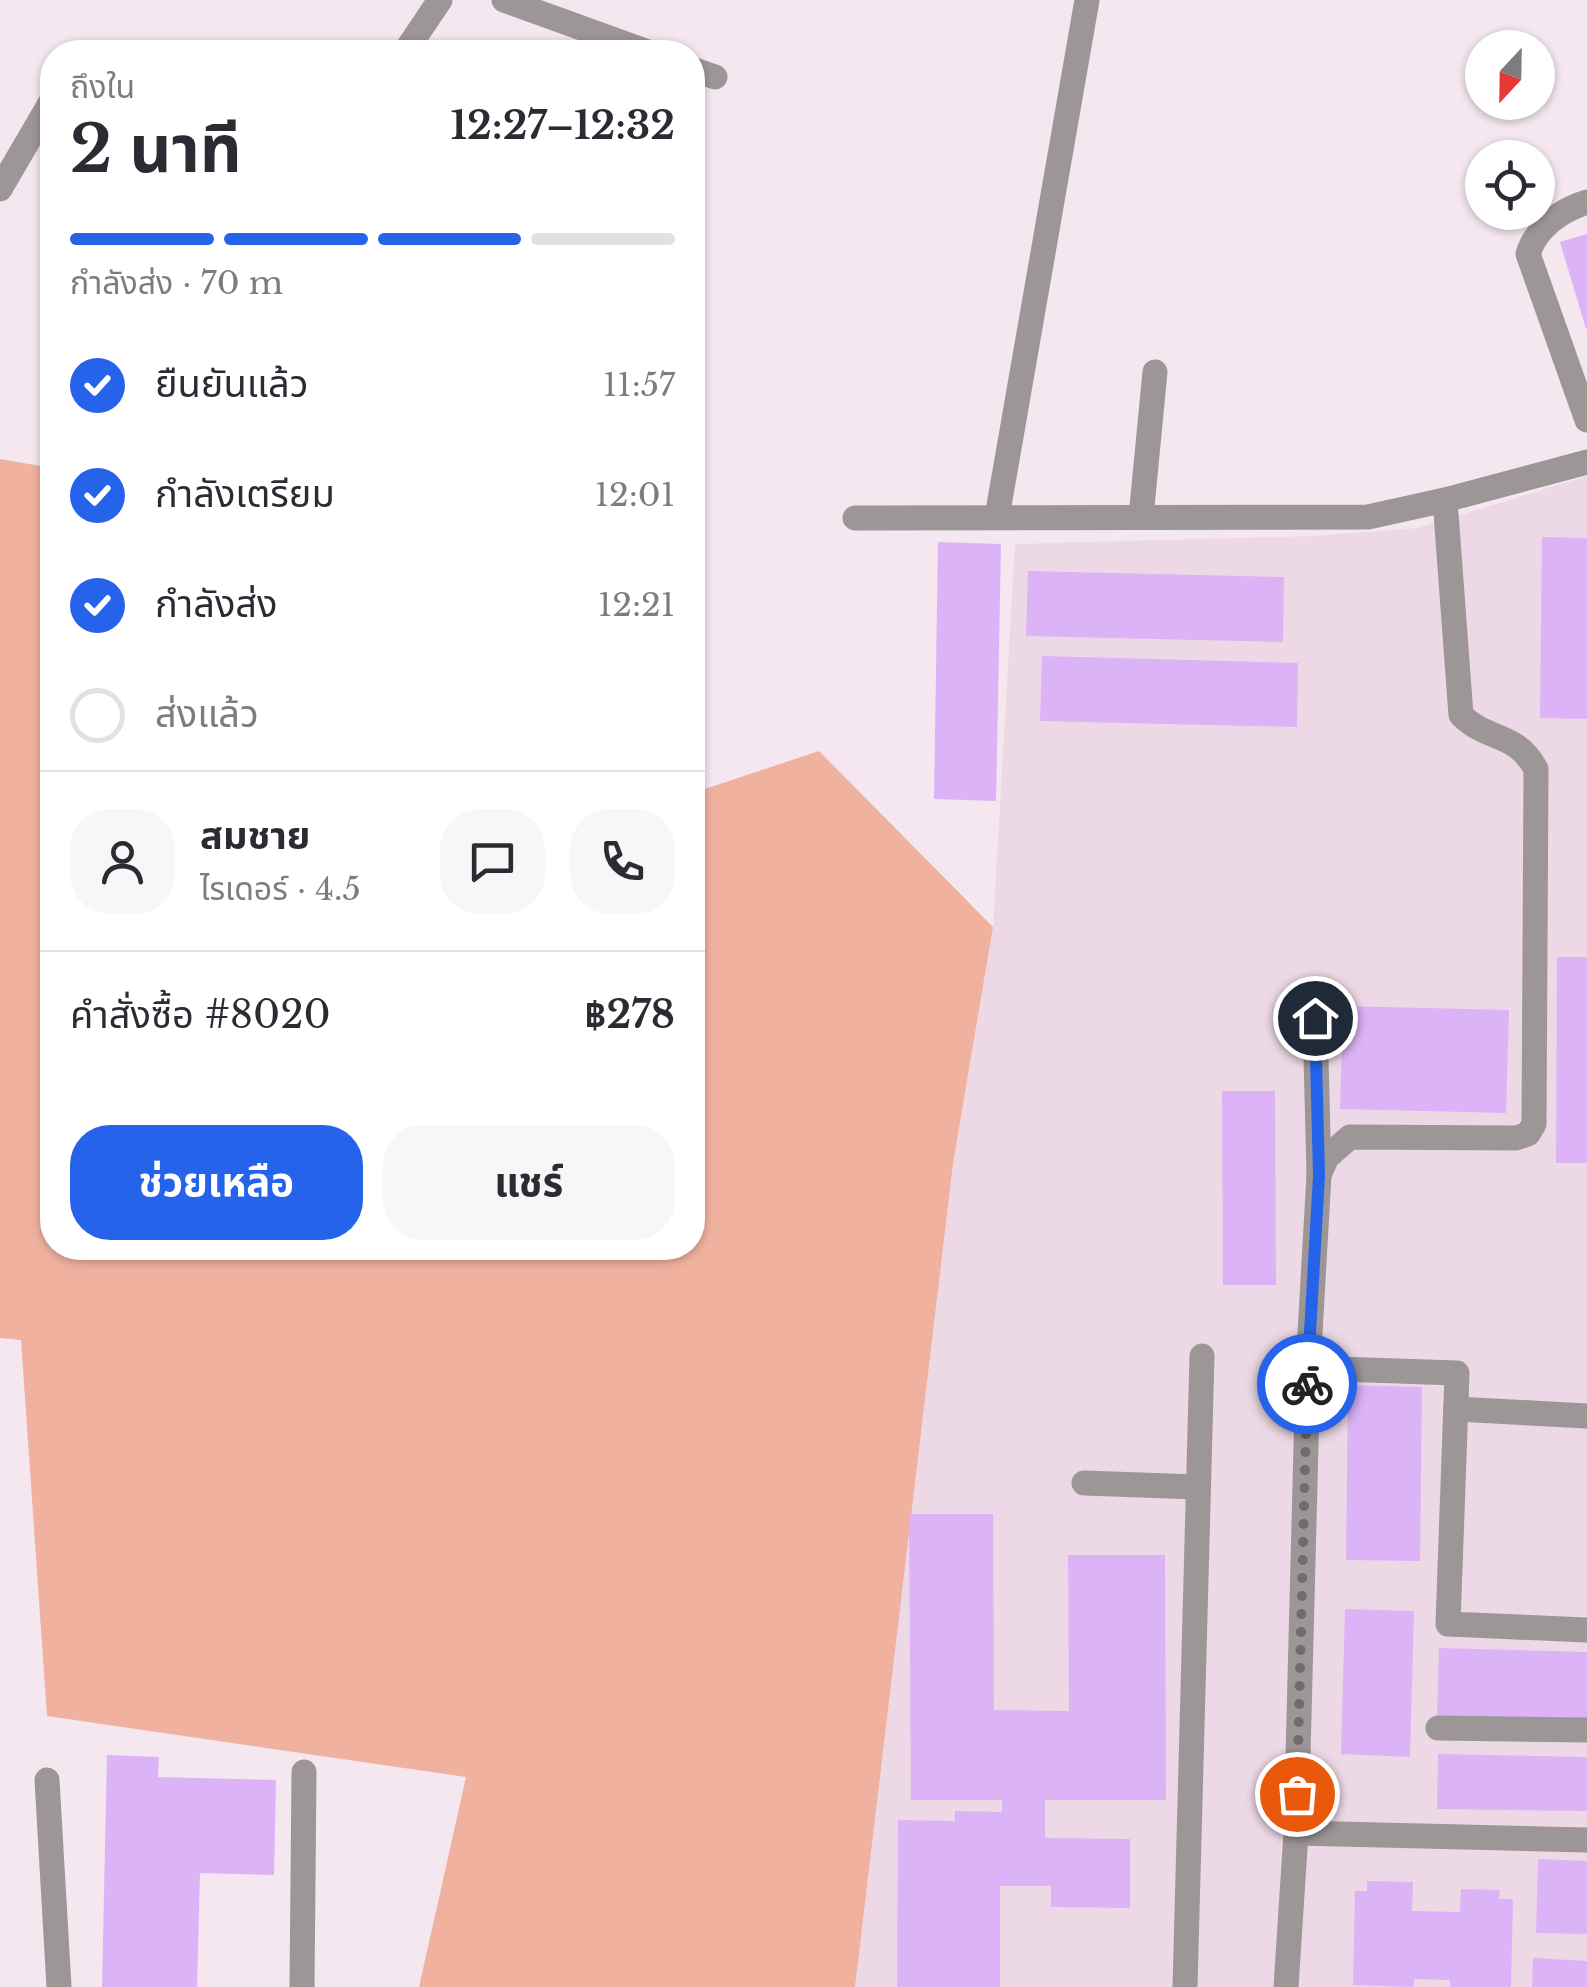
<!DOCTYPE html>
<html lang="th">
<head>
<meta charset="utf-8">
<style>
  body { margin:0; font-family:"Libre Baskerville","Noto Sans Thai",serif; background:#f7f7f7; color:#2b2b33; height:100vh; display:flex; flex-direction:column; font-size:38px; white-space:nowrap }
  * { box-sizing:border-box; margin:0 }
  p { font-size:32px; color:#7c7c81 }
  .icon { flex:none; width:55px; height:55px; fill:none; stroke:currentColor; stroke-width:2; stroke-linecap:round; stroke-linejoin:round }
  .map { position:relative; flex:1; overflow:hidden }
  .sheet { position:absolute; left:40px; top:40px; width:665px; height:1220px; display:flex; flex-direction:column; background:#fff; border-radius:40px; box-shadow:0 2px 8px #0004 }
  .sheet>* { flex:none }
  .needle { width:65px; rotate:202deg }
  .controls { position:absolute; left:1465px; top:30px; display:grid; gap:20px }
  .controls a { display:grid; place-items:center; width:90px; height:90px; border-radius:50%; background:#fff; box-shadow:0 2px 8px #0004; font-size:50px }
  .pin { position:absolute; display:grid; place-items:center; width:85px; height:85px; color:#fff; margin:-42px; border:5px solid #fff; border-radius:50%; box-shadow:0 2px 10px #0007 }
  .courier { position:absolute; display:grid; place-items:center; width:100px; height:100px; margin:-50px; border:8px solid #2563eb; border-radius:50%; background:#fff; color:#222; box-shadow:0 2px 12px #0007 }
  .head em { font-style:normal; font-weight:700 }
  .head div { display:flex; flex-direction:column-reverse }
  .head { display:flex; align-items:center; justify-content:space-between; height:170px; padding:0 30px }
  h1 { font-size:65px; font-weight:700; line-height:75px }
  .bar { display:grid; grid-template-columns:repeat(4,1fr); gap:15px 10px; align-content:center; height:120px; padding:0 30px }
  .bar i { height:12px; border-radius:8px; background:#e1e1e2 }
  .bar .active { background:#2563eb }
  .bar p { grid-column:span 4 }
  .line { display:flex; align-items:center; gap:25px; padding:0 30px; border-top:2px solid #e1e1e2 }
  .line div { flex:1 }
  .round { display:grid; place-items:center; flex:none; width:105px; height:105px; border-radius:40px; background:#f7f7f7 }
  ol { padding:0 30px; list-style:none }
  li { display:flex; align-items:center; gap:30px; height:110px }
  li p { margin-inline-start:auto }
  li .icon { padding:10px; border-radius:50%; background:#2563eb; color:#fff; stroke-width:4 }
  li:last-child { color:#7c7c81 }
  li i { width:55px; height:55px; border:5px solid #e1e1e2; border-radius:50% }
  .primary-button { display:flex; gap:20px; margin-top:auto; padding:20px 30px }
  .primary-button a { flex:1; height:115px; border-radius:40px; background:#2563eb; color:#fff; font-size:40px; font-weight:700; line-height:115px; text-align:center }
  .primary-button a+a { background:#f7f7f7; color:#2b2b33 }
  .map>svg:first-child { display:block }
  .built { fill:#edd9e5 }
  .green { fill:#f0b19f }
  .building { fill:#dcb3f6 }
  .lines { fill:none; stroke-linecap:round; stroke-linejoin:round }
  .minor { stroke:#9d9697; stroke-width:25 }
  .done { stroke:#716a6e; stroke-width:10; stroke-dasharray:0 18 }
  .route { stroke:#2563eb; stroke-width:12 }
</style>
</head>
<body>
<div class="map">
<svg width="1587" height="1987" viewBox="0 0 1587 1987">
  <rect width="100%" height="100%" fill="#f4e7ef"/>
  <polygon class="built" points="1587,476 1587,1987 855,1987 953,1164 993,927 1015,544 1312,536 1418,528"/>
  <polygon class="green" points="0,459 52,468 52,1248 692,1248 693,793 819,751 993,927 953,1164 855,1987 419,1987 466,1777 47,1716 21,1340 0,1338"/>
  <g class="building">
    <polygon points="1587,234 1587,328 1586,329 1560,242"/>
    <polygon points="1542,537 1587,538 1587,719 1540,718"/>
    <polygon points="938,542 1001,544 996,801 934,799"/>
    <polygon points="1028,571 1284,577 1283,642 1026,636"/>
    <polygon points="1042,656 1298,663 1297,727 1040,721"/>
    <polygon points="1557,957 1587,957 1587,1163 1556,1163"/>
    <polygon points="1343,1006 1509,1010 1506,1113 1340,1109"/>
    <polygon points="1222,1091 1275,1091 1276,1285 1223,1285"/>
    <polygon points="1348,1385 1422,1387 1420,1561 1346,1560"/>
    <polygon points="909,1514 993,1514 994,1710 1069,1711 1068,1555 1165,1555 1166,1800 1045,1800 1045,1838 1130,1839 1130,1908 1051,1907 1051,1886 1000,1886 1000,1987 897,1987 898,1820 955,1821 955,1811 1002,1812 1002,1800 911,1800"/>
    <polygon points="1345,1609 1414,1611 1410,1757 1341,1754"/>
    <polygon points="1439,1648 1587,1652 1587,1723 1437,1719"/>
    <polygon points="1438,1754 1587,1757 1587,1811 1437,1809"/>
    <polygon points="107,1755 159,1757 158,1777 276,1780 274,1875 200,1873 197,1987 102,1987"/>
    <polygon points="1538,1859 1587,1861 1587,1934 1536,1933"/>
    <polygon points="1367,1881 1413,1882 1412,1911 1460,1912 1461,1889 1500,1890 1499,1899 1513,1899 1511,1987 1450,1987 1450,1980 1414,1979 1414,1987 1353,1985 1355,1891 1367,1891"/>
    <polygon points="1533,1958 1587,1961 1587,1987 1532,1987"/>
  </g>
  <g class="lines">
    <g class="minor">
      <polyline points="504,0 648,52"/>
      <polyline points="405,52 440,0"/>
      <polyline points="692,69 715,77"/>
      <polyline points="0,189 52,100"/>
      <path d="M1587,202C1561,210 1536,228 1528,254L1587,420"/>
      <polyline points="997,517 1087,0"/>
      <polyline points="1141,517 1155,372"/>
      <polyline points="855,518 1368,517 1445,500 1587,462"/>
      <path d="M1319,1175L1327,1157L1350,1137L1516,1138L1528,1134L1534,1124L1536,769C1515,731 1488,742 1461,715L1445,500"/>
      <polyline points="1308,1368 1457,1373 1448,1624 1587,1630"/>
      <polyline points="1456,1409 1587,1416"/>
      <polyline points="1084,1483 1197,1487"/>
      <polyline points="1438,1728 1587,1730"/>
      <polyline points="47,1780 59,1987"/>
      <polyline points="1296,1833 1587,1840"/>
      <polyline points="302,1987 304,1772"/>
      <polyline points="1185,1987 1202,1356"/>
      <polyline points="1286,1987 1296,1833 1308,1368 1319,1175 1315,1018"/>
    </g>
  </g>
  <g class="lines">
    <polyline class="done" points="1297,1794 1307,1384"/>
    <polyline class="route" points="1307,1384 1319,1176 1315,1018"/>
  </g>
</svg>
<div class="controls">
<a><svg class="needle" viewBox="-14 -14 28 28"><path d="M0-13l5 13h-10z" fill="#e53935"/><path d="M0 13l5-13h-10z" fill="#7c7c81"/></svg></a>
<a><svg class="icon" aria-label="locate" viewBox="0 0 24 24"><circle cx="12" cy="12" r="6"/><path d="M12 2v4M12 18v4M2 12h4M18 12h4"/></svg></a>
</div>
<div class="pin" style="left:1297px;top:1794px;background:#ea580c"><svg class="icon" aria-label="bag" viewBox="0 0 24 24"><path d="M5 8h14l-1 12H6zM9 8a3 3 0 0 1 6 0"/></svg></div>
<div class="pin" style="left:1315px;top:1018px;background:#1f2937"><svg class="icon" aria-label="home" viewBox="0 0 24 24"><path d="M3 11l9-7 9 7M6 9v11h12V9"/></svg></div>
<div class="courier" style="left:1307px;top:1384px"><svg class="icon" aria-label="bike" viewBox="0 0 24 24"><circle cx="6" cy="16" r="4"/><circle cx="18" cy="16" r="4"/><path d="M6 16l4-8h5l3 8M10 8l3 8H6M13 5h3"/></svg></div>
<section class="sheet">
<div class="head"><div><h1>2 นาที</h1><p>ถึงใน</p></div><em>12:27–12:32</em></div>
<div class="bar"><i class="active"></i><i class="active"></i><i class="active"></i><i></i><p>กำลังส่ง · 70 m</p></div>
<ol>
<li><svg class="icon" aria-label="check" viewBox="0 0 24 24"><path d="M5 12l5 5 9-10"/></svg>ยืนยันแล้ว<p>11:57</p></li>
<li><svg class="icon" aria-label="check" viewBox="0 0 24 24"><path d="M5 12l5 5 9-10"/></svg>กำลังเตรียม<p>12:01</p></li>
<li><svg class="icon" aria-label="check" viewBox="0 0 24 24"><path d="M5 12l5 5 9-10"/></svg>กำลังส่ง<p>12:21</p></li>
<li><i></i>ส่งแล้ว</li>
</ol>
<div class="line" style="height:180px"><a class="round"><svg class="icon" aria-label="person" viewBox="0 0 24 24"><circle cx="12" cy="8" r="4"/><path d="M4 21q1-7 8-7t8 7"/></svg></a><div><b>สมชาย</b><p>ไรเดอร์ · 4.5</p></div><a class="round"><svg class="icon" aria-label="chat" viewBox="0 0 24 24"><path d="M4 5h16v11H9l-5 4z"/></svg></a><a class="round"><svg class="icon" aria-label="phone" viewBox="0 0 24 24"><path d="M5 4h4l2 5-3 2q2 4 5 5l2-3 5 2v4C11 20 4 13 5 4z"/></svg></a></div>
<div class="line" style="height:130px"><div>คำสั่งซื้อ #8020</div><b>฿278</b></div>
<div class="primary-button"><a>ช่วยเหลือ</a><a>แชร์</a></div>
</section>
</div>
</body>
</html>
